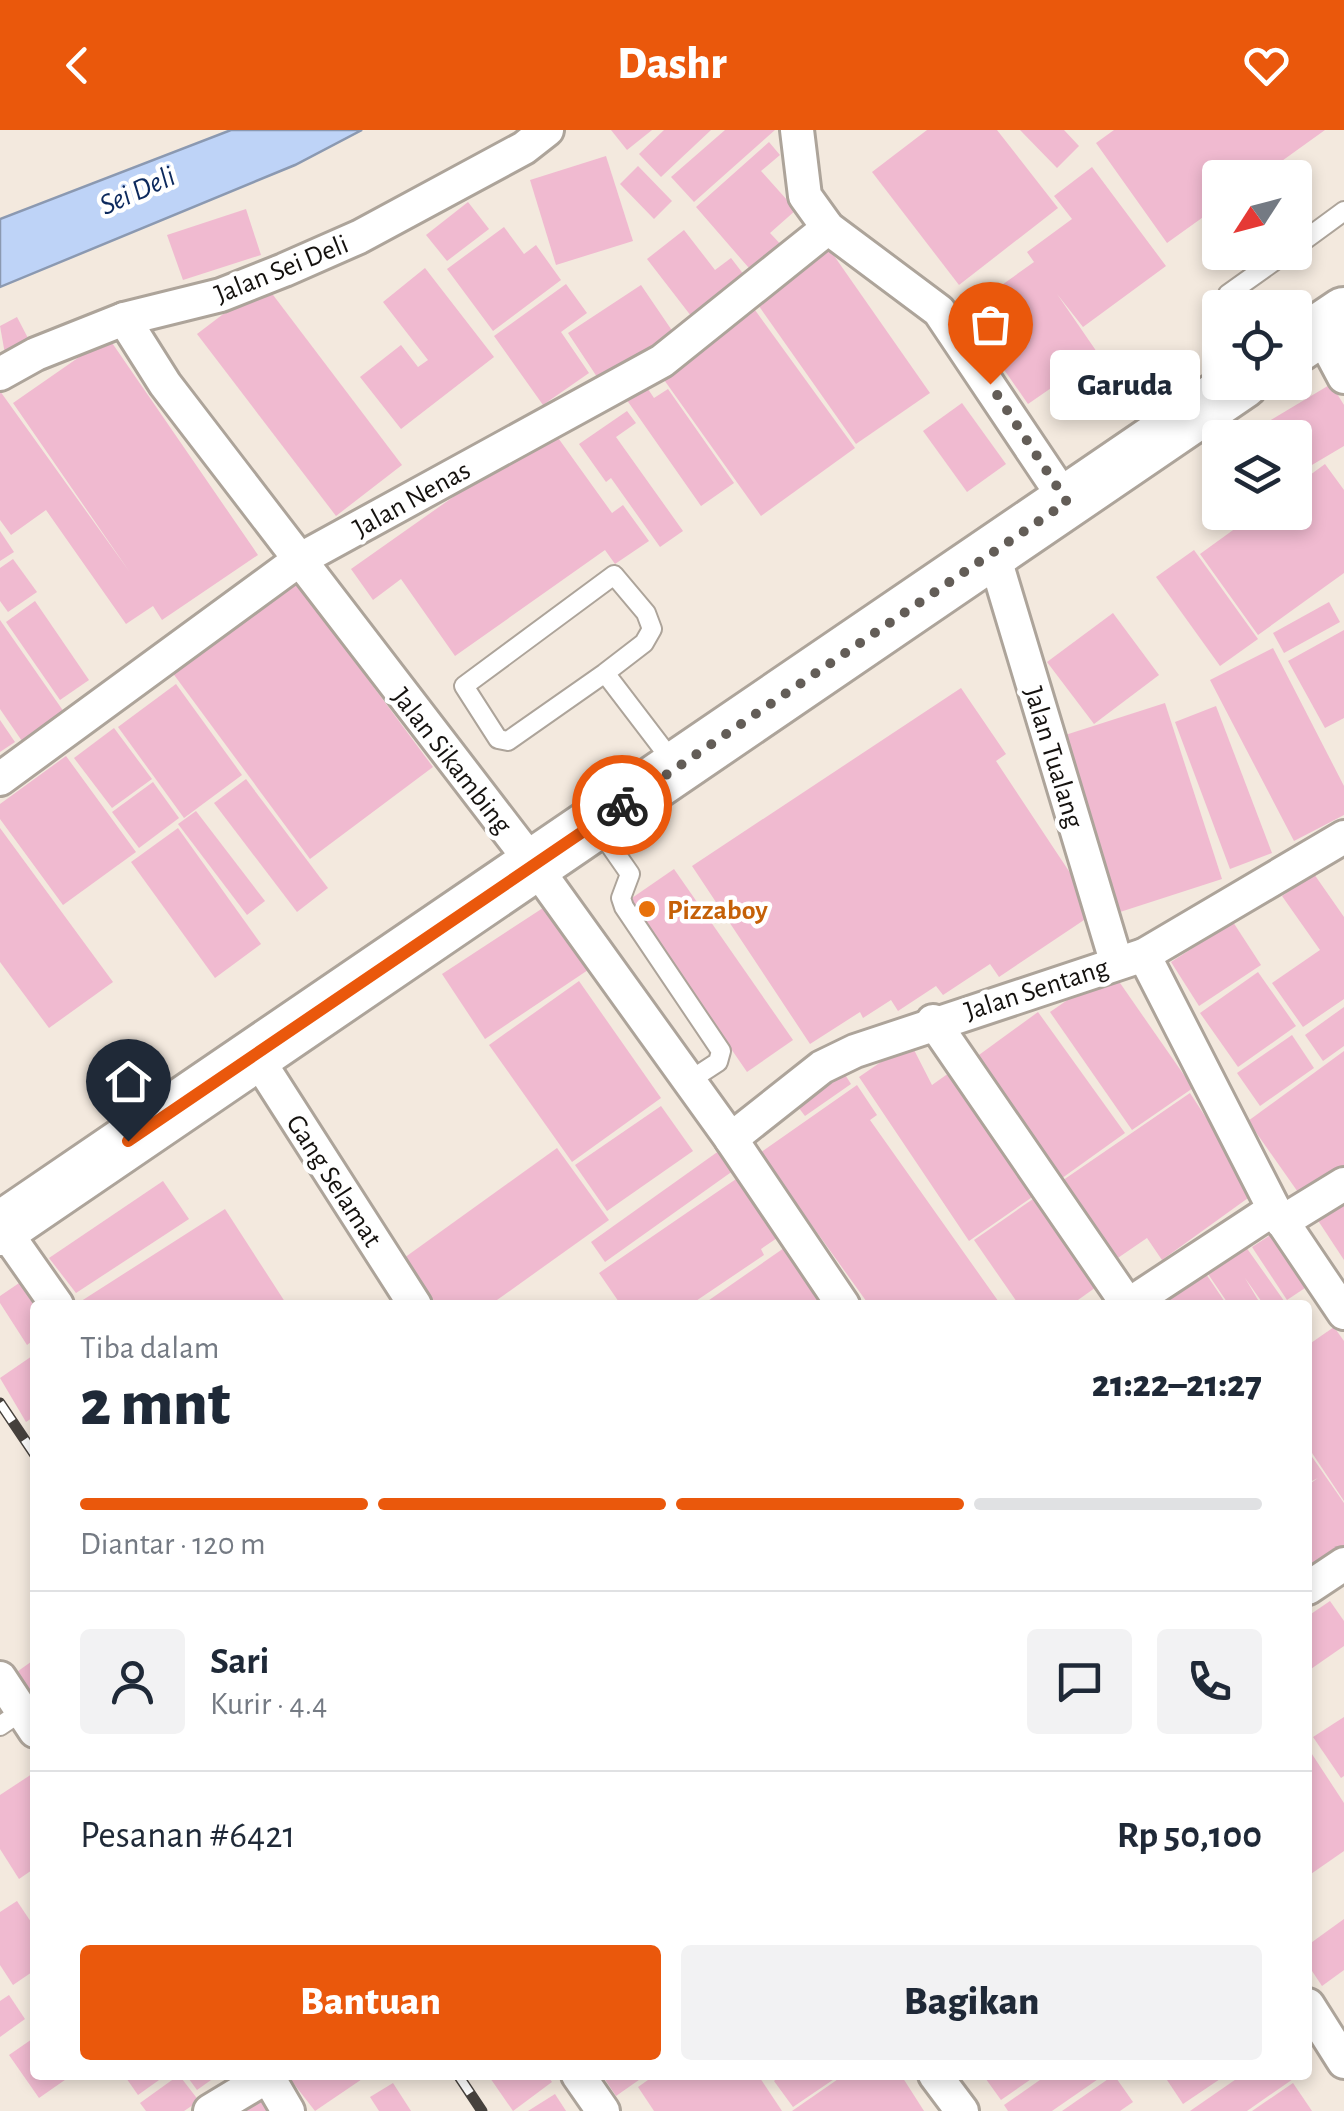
<!DOCTYPE html>
<html lang="id">
<head>
<meta charset="utf-8">
<style>
  body { margin:0; font-family:"Alegreya Sans",sans-serif; background:#f2f2f3; color:#1f2937; height:100vh; display:flex; flex-direction:column; font-size:38px; white-space:nowrap }
  * { box-sizing:border-box; margin:0 }
  p { font-size:32px; color:#747a83 }
  .icon { flex:none; width:55px; height:55px; fill:none; stroke:currentColor; stroke-width:2; stroke-linecap:round; stroke-linejoin:round }
  .map { position:relative; flex:1; overflow:hidden }
  .side { position:absolute; left:30px; top:1170px; width:1282px; height:780px; display:flex; flex-direction:column; background:#fff; border-radius:10px; box-shadow:0 5px 15px #0003 }
  .side>* { flex:none }
  .needle { width:65px; rotate:234deg }
  .fabs { position:absolute; left:1202px; top:30px; display:grid; gap:20px }
  .fabs a { display:grid; place-items:center; width:110px; height:110px; border-radius:10px; background:#fff; box-shadow:0 5px 15px #0003; font-size:50px }
  .pin { position:absolute; display:grid; place-items:center; width:85px; height:85px; color:#fff; margin:-102px -42px; border-radius:50% 50% 50% 0; rotate:-45deg; box-shadow:0 0 10px #0007 }
  .pin .icon { rotate:45deg }
  .courier { position:absolute; display:grid; place-items:center; width:100px; height:100px; margin:-50px; border:8px solid #ea580c; border-radius:50%; background:#fff; color:#222; box-shadow:0 2px 12px #0007 }
  .bubble { position:absolute; height:70px; border-radius:10px; background:#fff; box-shadow:0 5px 15px #0003; font-size:32px; font-weight:800; line-height:70px; text-align:center }
  .headline em { font-style:normal; font-weight:800 }
  .headline div { display:flex; flex-direction:column-reverse }
  .headline { display:flex; align-items:center; justify-content:space-between; height:170px; padding:0 50px }
  h1 { font-size:65px; font-weight:800; line-height:75px }
  .bar { display:grid; grid-template-columns:repeat(4,1fr); gap:15px 10px; align-content:center; height:120px; padding:0 50px }
  .bar i { height:12px; border-radius:8px; background:#e0e1e3 }
  .bar .active { background:#ea580c }
  .bar p { grid-column:span 4 }
  .line { display:flex; align-items:center; gap:25px; padding:0 50px; border-top:2px solid #e0e1e3 }
  .line div { flex:1 }
  .round { display:grid; place-items:center; flex:none; width:105px; height:105px; border-radius:10px; background:#f2f2f3 }
  .cta { display:flex; gap:20px; margin-top:auto; padding:20px 50px }
  .cta a { flex:1; height:115px; border-radius:10px; background:#ea580c; color:#fff; font-size:40px; font-weight:800; line-height:115px; text-align:center }
  .cta a+a { background:#f2f2f3; color:#1f2937 }
  header { display:flex; justify-content:space-between; align-items:center; height:130px; padding:0 50px; background:#ea580c; color:#fff; font-size:45px; font-weight:800 }
  .map>svg:first-child { display:block }
  .water { fill:#bed3f7; stroke:#8b99b1; stroke-width:2.5 }
  .building { fill:#f0bad0 }
  .lines { fill:none; stroke-linecap:round; stroke-linejoin:round }
  .service-casing { stroke:#ada49a; stroke-width:22 }
  .minor-casing { stroke:#ada49a; stroke-width:38 }
  .primary-casing { stroke:#ada49a; stroke-width:58 }
  .service { stroke:#fff; stroke-width:18 }
  .minor { stroke:#fff; stroke-width:32 }
  .primary { stroke:#fff; stroke-width:52 }
  .rail-casing { stroke:#46413d; stroke-width:11 }
  .rail { stroke:#fff; stroke-width:8; stroke-dasharray:22; stroke-linecap:butt }
  .done { stroke:#635d57; stroke-width:10; stroke-dasharray:0 18 }
  .route { stroke:#ea580c; stroke-width:12 }
  .food-dot { fill:#e8710a; stroke:#fff; stroke-width:4 }
  .labels { text-anchor:middle; stroke-width:9; stroke-linejoin:round; paint-order:stroke }
  .street-label { font-size:28px; fill:#15120f; stroke:#fff }
  .food-label { font-size:28px; font-weight:bold; fill:#c56008; stroke:#fff; text-anchor:start }
  .water-label { font-size:30px; font-style:italic; fill:#0c295d; stroke:#fff }
</style>
</head>
<body>
<header><svg class="icon" aria-label="back" viewBox="0 0 24 24"><path d="M15 5l-7 7 7 7"/></svg>Dashr<svg class="icon" aria-label="heart" viewBox="0 0 24 24"><path d="M12 20l-8-8c-3-5 5-10 8-4 3-6 11-1 8 4z"/></svg></header>
<div class="map">
<svg width="1344" height="1981" viewBox="0 0 1344 1981">
  <rect width="100%" height="100%" fill="#f3e9de"/>
  <polygon class="water" points="231,0 362,0 295,35 0,157 0,89"/>
  <g class="building">
    <polygon points="611,0 652,0 627,20"/>
    <polygon points="664,0 711,0 661,47 639,24"/>
    <polygon points="725,0 775,0 694,72 671,47"/>
    <polygon points="927,0 997,0 1058,78 959,155 872,42"/>
    <polygon points="1020,0 1064,0 1079,16 1057,38"/>
    <polygon points="1114,0 1325,0 1258,48 1220,48 1220,75 1167,113 1096,13"/>
    <polygon points="769,12 780,25 761,41 796,80 770,103 785,119 755,145 696,77"/>
    <polygon points="606,26 633,111 556,135 530,50"/>
    <polygon points="638,36 672,71 654,89 620,54"/>
    <polygon points="1092,37 1166,136 1083,197 1057,164 1099,225 1028,274 964,182 1034,132 1027,122 1072,89 1054,66"/>
    <polygon points="468,72 489,99 447,131 426,105"/>
    <polygon points="246,79 261,125 183,150 167,105"/>
    <polygon points="504,97 524,124 536,115 561,150 493,201 447,139"/>
    <polygon points="684,100 715,140 731,128 751,154 698,195 647,129"/>
    <polygon points="830,120 930,263 856,314 756,172"/>
    <polygon points="425,138 494,227 401,299 360,247 401,215 418,237 428,230 383,172"/>
    <polygon points="264,153 402,335 336,386 197,204"/>
    <polygon points="566,154 587,183 561,202 589,243 543,275 494,206"/>
    <polygon points="641,155 673,202 633,229 605,259 568,203"/>
    <polygon points="755,180 855,318 761,386 662,247"/>
    <polygon points="17,187 30,212 5,224 0,196"/>
    <polygon points="108,207 258,425 162,490 153,476 126,494 46,380 11,405 0,390 0,261 129,441 13,273"/>
    <polygon points="644,253 654,268 668,259 734,353 701,376 624,266"/>
    <polygon points="1331,254 1344,275 1344,316 1295,345 1295,308 1241,308"/>
    <polygon points="962,273 1006,334 967,362 923,301"/>
    <polygon points="627,281 636,293 616,307 683,401 660,417 611,348 606,352 579,314"/>
    <polygon points="551,298 612,383 623,375 649,411 615,434 605,420 455,526 401,449 373,470 351,439"/>
    <polygon points="1325,334 1344,360 1344,443 1258,505 1200,424 1258,382 1295,382 1295,356"/>
    <polygon points="0,401 14,422 0,431"/>
    <polygon points="1194,420 1258,509 1220,536 1156,447"/>
    <polygon points="13,429 37,462 8,482 0,471 0,438"/>
    <polygon points="292,447 433,637 310,729 169,538"/>
    <polygon points="35,471 89,550 60,570 6,492"/>
    <polygon points="1329,472 1340,492 1284,523 1273,503"/>
    <polygon points="1113,483 1159,545 1094,594 1047,532"/>
    <polygon points="0,490 64,582 22,611 0,579"/>
    <polygon points="1344,500 1344,588 1325,598 1288,531"/>
    <polygon points="1273,518 1344,656 1344,685 1294,711 1210,550"/>
    <polygon points="176,554 242,645 184,688 118,597"/>
    <polygon points="961,558 1006,624 996,631 1096,782 999,847 990,834 943,865 936,856 898,881 891,870 863,888 860,882 810,914 692,736"/>
    <polygon points="1165,573 1222,749 1117,783 1059,607"/>
    <polygon points="1216,576 1272,723 1230,739 1175,592"/>
    <polygon points="0,590 15,612 0,622"/>
    <polygon points="114,598 152,649 112,678 74,628"/>
    <polygon points="66,626 136,722 63,775 0,689 0,674"/>
    <polygon points="246,649 328,758 297,782 214,673"/>
    <polygon points="153,652 179,688 139,718 112,682"/>
    <polygon points="196,681 265,771 247,785 178,694"/>
    <polygon points="0,698 113,852 49,898 0,832"/>
    <polygon points="178,698 261,814 215,848 131,732"/>
    <polygon points="674,739 793,910 747,942 629,770"/>
    <polygon points="1314,744 1344,787 1344,869 1303,897 1272,853 1320,820 1282,766"/>
    <polygon points="546,776 588,840 485,909 442,844"/>
    <polygon points="1233,792 1261,835 1199,876 1171,832"/>
    <polygon points="1111,840 1193,958 1132,1000 1050,882"/>
    <polygon points="1258,842 1296,896 1238,937 1200,883"/>
    <polygon points="579,851 661,968 572,1032 489,915"/>
    <polygon points="1344,877 1344,916 1323,931 1305,905"/>
    <polygon points="1038,882 1125,1003 1058,1051 972,930"/>
    <polygon points="1292,905 1314,938 1260,976 1237,943"/>
    <polygon points="910,912 932,955 956,938 1041,1061 969,1111 859,947"/>
    <polygon points="1344,921 1344,1035 1300,1065 1248,991"/>
    <polygon points="842,940 851,954 805,986 795,973"/>
    <polygon points="857,955 877,985 870,990 1001,1175 869,1175 760,1023"/>
    <polygon points="1190,963 1255,1063 1162,1130 1147,1108 1109,1134 1056,1055"/>
    <polygon points="661,976 693,1021 607,1081 575,1035"/>
    <polygon points="557,1018 609,1090 490,1175 437,1175 404,1128"/>
    <polygon points="723,1018 737,1038 605,1132 591,1112"/>
    <polygon points="739,1047 780,1106 761,1119 764,1125 690,1175 621,1175 599,1143"/>
    <polygon points="163,1051 189,1089 76,1163 49,1128"/>
    <polygon points="1043,1062 1106,1150 1071,1175 1019,1175 974,1110"/>
    <polygon points="1344,1074 1344,1130 1317,1089"/>
    <polygon points="225,1079 287,1175 75,1175"/>
    <polygon points="1272,1104 1308,1156 1287,1170 1252,1117"/>
    <polygon points="1241,1110 1287,1175 1264,1175 1245,1148 1261,1175 1229,1175 1206,1141"/>
    <polygon points="784,1118 824,1175 702,1175"/>
    <polygon points="1204,1141 1227,1175 1142,1175"/>
    <polygon points="28,1147 47,1175 35,1175 35,1209 27,1215 0,1173 0,1166"/>
    <polygon points="1334,1197 1344,1211 1344,1371 1308,1317 1308,1215"/>
    <polygon points="35,1224 35,1286 26,1292 0,1248"/>
    <polygon points="1308,1321 1344,1373 1344,1421 1308,1448 1308,1355 1318,1348 1308,1353"/>
    <polygon points="1330,1471 1344,1491 1344,1516 1308,1541 1308,1486"/>
    <polygon points="35,1529 35,1575 14,1544"/>
    <polygon points="1344,1587 1344,1646 1341,1648 1313,1607"/>
    <polygon points="1308,1618 1344,1673 1344,1721 1308,1746"/>
    <polygon points="35,1642 35,1738 19,1749 0,1719 0,1665"/>
    <polygon points="17,1771 35,1798 35,1840 13,1855 0,1835 0,1782"/>
    <polygon points="1344,1789 1344,1840 1322,1856 1308,1835 1308,1815"/>
    <polygon points="9,1865 25,1889 0,1907 0,1871"/>
    <polygon points="35,1907 35,1945 72,1945 39,1968 9,1925"/>
    <polygon points="124,1945 166,1945 138,1965"/>
    <polygon points="179,1945 199,1971 184,1981 146,1981 140,1973"/>
    <polygon points="186,1945 218,1945 197,1960"/>
    <polygon points="287,1945 368,1945 315,1981"/>
    <polygon points="488,1945 547,1945 552,1952 513,1981"/>
    <polygon points="602,1945 646,1945 616,1966"/>
    <polygon points="655,1945 758,1945 782,1981 654,1981 638,1957"/>
    <polygon points="782,1945 840,1945 793,1977 774,1951"/>
    <polygon points="844,1945 901,1945 924,1981 792,1981"/>
    <polygon points="983,1945 1037,1945 1001,1970"/>
    <polygon points="1047,1945 1104,1945 1052,1981 1008,1981 1004,1975"/>
    <polygon points="1114,1945 1133,1972 1120,1981 1062,1981"/>
    <polygon points="1168,1945 1226,1945 1183,1974 1165,1947"/>
    <polygon points="1242,1945 1293,1949 1247,1981 1190,1981"/>
    <polygon points="393,1953 411,1981 379,1981 370,1967"/>
    <polygon points="1293,1953 1312,1981 1252,1981"/>
    <polygon points="555,1964 566,1981 528,1981"/>
    <polygon points="261,1965 271,1981 235,1981"/>
  </g>
  <g class="lines">
    <defs>
      <g id="service">
        <polyline points="1295,117 1344,81"/>
        <polyline points="1227,178 1228,164 1287,122"/>
        <polyline points="605,543 644,513 652,499 646,483 614,445 464,556 498,609 508,611 605,543 676,636"/>
        <polyline points="598,698 630,744 621,768 624,777 721,921 718,932 689,951"/>
        <polyline points="0,1596 22,1581"/>
      </g>
      <g id="minor">
        <polyline points="797,0 805,66 828,98 939,181 1067,372"/>
        <polyline points="124,189 165,254 534,735 731,1009 843,1175"/>
        <polyline points="1319,200 1344,247"/>
        <polyline points="0,244 36,224 124,189 221,165 284,140 359,107 524,18 547,0"/>
        <polyline points="993,422 1116,831"/>
        <polyline points="0,649 299,430 662,231 828,98"/>
        <polyline points="1144,825 1274,1079 1344,1183"/>
        <polyline points="933,891 1128,1175"/>
        <polyline points="255,925 415,1175"/>
        <polyline points="731,1009 822,937 855,921 1144,825 1344,707"/>
        <polyline points="1282,1092 1344,1054"/>
        <polyline points="0,1094 57,1175"/>
        <polyline points="1128,1175 1274,1079"/>
        <polyline points="1308,1458 1344,1434"/>
        <polyline points="0,1548 35,1601"/>
        <polyline points="1308,1875 1344,1932"/>
        <polyline points="267,1945 288,1981"/>
        <polyline points="578,1945 603,1981"/>
        <polyline points="935,1945 962,1981"/>
        <polyline points="210,1981 268,1946"/>
      </g>
      <g id="primary">
        <polyline points="1295,217 1344,184"/>
        <polyline points="0,1099 1242,252"/>
      </g>
    </defs>
    <use href="#service" class="service-casing"/>
    <use href="#minor" class="minor-casing"/>
    <use href="#primary" class="primary-casing"/>
    <use href="#service" class="service"/>
    <use href="#minor" class="minor"/>
    <use href="#primary" class="primary"/>
    <defs>
      <g id="rail">
        <polyline points="0,1273 35,1325"/>
        <polyline points="458,1945 482,1981"/>
      </g>
    </defs>
    <use href="#rail" class="rail-casing"/>
    <use href="#rail" class="rail"/>
  </g>
  <g class="lines">
    <polyline class="done" points="622,675 1067,372 990,254"/>
    <polyline class="route" points="128,1011 622,675"/>
  </g>
  <circle class="food-dot" cx="647" cy="779" r="10"/>
  <g class="labels">
    <g class="street-label">
      <text transform="translate(281 138) rotate(-22)" y="10">Jalan Sei Deli</text>
      <text transform="translate(411 368) rotate(-29)" y="10">Jalan Nenas</text>
      <text transform="translate(1055 627) rotate(73)" y="10">Jalan Tualang</text>
      <text transform="translate(453 630) rotate(52)" y="10">Jalan Sikambing</text>
      <text transform="translate(1036 858) rotate(-18)" y="10">Jalan Sentang</text>
      <text transform="translate(335 1050) rotate(57)" y="10">Gang Selamat</text>
    </g>
    <g class="food-label">
      <text x="667" y="789">Pizzaboy</text>
    </g>
    <g class="water-label">
      <text transform="translate(137 60) rotate(-24)" y="10">Sei Deli</text>
    </g>
  </g>
</svg>
<div class="fabs">
<a><svg class="needle" viewBox="-14 -14 28 28"><path d="M0-13l5 13h-10z" fill="#e53935"/><path d="M0 13l5-13h-10z" fill="#747a83"/></svg></a>
<a><svg class="icon" aria-label="locate" viewBox="0 0 24 24"><circle cx="12" cy="12" r="6"/><path d="M12 2v4M12 18v4M2 12h4M18 12h4"/></svg></a>
<a><svg class="icon" aria-label="layers" viewBox="0 0 24 24"><path d="M12 4l9 5-9 5-9-5zM3 14l9 5 9-5"/></svg></a>
</div>
<div class="pin" style="left:990px;top:254px;background:#ea580c"><svg class="icon" aria-label="bag" viewBox="0 0 24 24"><path d="M5 8h14l-1 12H6zM9 8a3 3 0 0 1 6 0"/></svg></div>
<div class="pin" style="left:128px;top:1011px;background:#1f2937"><svg class="icon" aria-label="home" viewBox="0 0 24 24"><path d="M3 11l9-7 9 7M6 9v11h12V9"/></svg></div>
<div class="courier" style="left:622px;top:675px"><svg class="icon" aria-label="bike" viewBox="0 0 24 24"><circle cx="6" cy="16" r="4"/><circle cx="18" cy="16" r="4"/><path d="M6 16l4-8h5l3 8M10 8l3 8H6M13 5h3"/></svg></div>
<div class="bubble" style="left:1050px;top:220px;width:150px">Garuda</div>
<section class="side">
<div class="headline"><div><h1>2 mnt</h1><p>Tiba dalam</p></div><em>21:22–21:27</em></div>
<div class="bar"><i class="active"></i><i class="active"></i><i class="active"></i><i></i><p>Diantar · 120 m</p></div>
<div class="line" style="height:180px"><a class="round"><svg class="icon" aria-label="person" viewBox="0 0 24 24"><circle cx="12" cy="8" r="4"/><path d="M4 21q1-7 8-7t8 7"/></svg></a><div><b>Sari</b><p>Kurir · 4.4</p></div><a class="round"><svg class="icon" aria-label="chat" viewBox="0 0 24 24"><path d="M4 5h16v11H9l-5 4z"/></svg></a><a class="round"><svg class="icon" aria-label="phone" viewBox="0 0 24 24"><path d="M5 4h4l2 5-3 2q2 4 5 5l2-3 5 2v4C11 20 4 13 5 4z"/></svg></a></div>
<div class="line" style="height:130px"><div>Pesanan #6421</div><b>Rp 50,100</b></div>
<div class="cta"><a>Bantuan</a><a>Bagikan</a></div>
</section>
</div>
</body>
</html>
